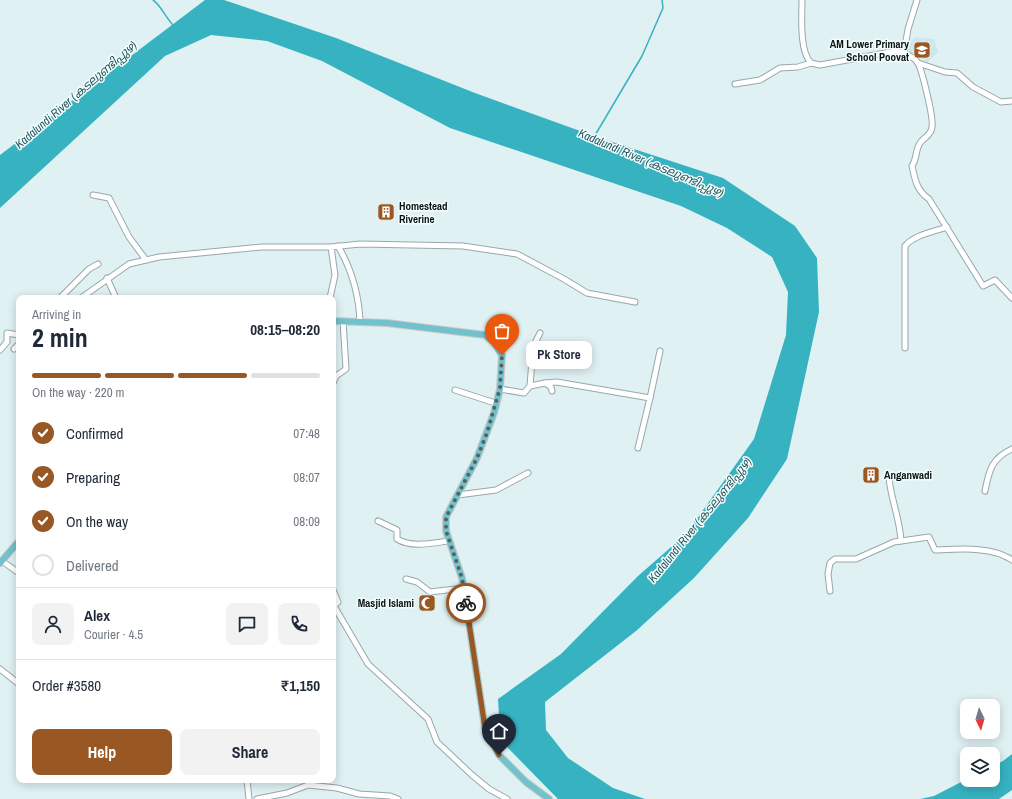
<!DOCTYPE html>
<html lang="en">
<head>
<meta charset="utf-8">
<style>
  body { margin:0; font-family:"Archivo Narrow","Noto Sans Malayalam",sans-serif; background:#f2f2f3; color:#1f2937; height:100vh; display:flex; flex-direction:column; font-size:15px; white-space:nowrap }
  * { box-sizing:border-box; margin:0 }
  p { font-size:13px; color:#747a83 }
  .icon { flex:none; width:22px; height:22px; fill:none; stroke:currentColor; stroke-width:2; stroke-linecap:round; stroke-linejoin:round }
  .map { position:relative; flex:1; overflow:hidden }
  .side { position:absolute; left:16px; top:295px; width:320px; height:488px; display:flex; flex-direction:column; background:#fff; border-radius:8px; box-shadow:0 2px 10px #0003 }
  .side>* { flex:none }
  .needle { width:26px; rotate:175deg }
  .controls { position:absolute; left:960px; top:699px; display:grid; gap:8px }
  .controls a { display:grid; place-items:center; width:40px; height:40px; border-radius:8px; background:#fff; box-shadow:0 2px 10px #0003; font-size:20px }
  .pin { position:absolute; display:grid; place-items:center; width:34px; height:34px; color:#fff; margin:-41px -17px; border-radius:50% 50% 50% 0; rotate:-45deg; box-shadow:0 0 4px #0007 }
  .pin .icon { rotate:45deg }
  .courier { position:absolute; display:grid; place-items:center; width:40px; height:40px; margin:-20px; border:3px solid #995823; border-radius:50%; background:#fff; color:#222; box-shadow:0 1px 5px #0007 }
  .bubble { position:absolute; height:28px; border-radius:8px; background:#fff; box-shadow:0 2px 10px #0003; font-size:13px; font-weight:700; line-height:28px; text-align:center }
  .head em { font-style:normal; font-weight:700 }
  .head div { display:flex; flex-direction:column-reverse }
  .head { display:flex; align-items:center; justify-content:space-between; height:68px; padding:0 16px }
  h1 { font-size:26px; font-weight:700; line-height:30px }
  .bar { display:grid; grid-template-columns:repeat(4,1fr); gap:6px 4px; align-content:center; height:48px; padding:0 16px }
  .bar i { height:5px; border-radius:3px; background:#e0e1e3 }
  .bar .selected { background:#995823 }
  .bar p { grid-column:span 4 }
  .line { display:flex; align-items:center; gap:10px; padding:0 16px; border-top:1px solid #e0e1e3 }
  .line div { flex:1 }
  .round { display:grid; place-items:center; flex:none; width:42px; height:42px; border-radius:8px; background:#f2f2f3 }
  ol { padding:0 16px; list-style:none }
  li { display:flex; align-items:center; gap:12px; height:44px }
  li p { margin-inline-start:auto }
  li .icon { padding:4px; border-radius:50%; background:#995823; color:#fff; stroke-width:4 }
  li:last-child { color:#747a83 }
  li i { width:22px; height:22px; border:2px solid #e0e1e3; border-radius:50% }
  .action { display:flex; gap:8px; margin-top:auto; padding:8px 16px }
  .action a { flex:1; height:46px; border-radius:8px; background:#995823; color:#fff; font-size:16px; font-weight:700; line-height:46px; text-align:center }
  .action a+a { background:#f2f2f3; color:#1f2937 }
  .map>svg:first-child { display:block }
  .built { fill:#cde8ec }
  .water { fill:#36b2c0 }
  .lines { fill:none; stroke-linecap:round; stroke-linejoin:round }
  .stream { stroke:#36b2c0; stroke-width:1.5 }
  .minor-casing { stroke:#97a8aa; stroke-width:7 }
  .major-casing { stroke:#cacbcb; stroke-width:8 }
  .minor { stroke:#fff; stroke-width:5 }
  .major { stroke:#71c2cb; stroke-width:6 }
  .done { stroke:#566061; stroke-width:4; stroke-dasharray:0 7.2 }
  .route { stroke:#995823; stroke-width:5 }
  .labels { text-anchor:middle; stroke-width:3; stroke-linejoin:round; paint-order:stroke }
  .poi-label { font-size:11px; font-weight:bold; fill:#0c1213; stroke:#f2fdfe; text-anchor:end }
  .water-label { font-size:12px; font-style:italic; fill:#25585e; stroke:#f2fdfe }
</style>
</head>
<body>
<div class="map">
<svg width="1012" height="799" viewBox="0 0 1012 799">
  <rect width="100%" height="100%" fill="#e0f1f3"/>
  <polygon class="built" points="915,37 934,39 938,52 927,63 905,49"/>
  <g class="water">
    <polygon points="205,0 224,0 336,38 475,93 594,136 723,178 795,226 817,258 819,312 787,459 748,518 694,578 636,631 545,702 546,730 568,758 613,788 645,799 558,799 507,747 499,716 498,699 561,654 638,576 686,534 754,439 786,335 788,292 772,257 727,228 681,206 450,128 322,61 267,41 211,35 165,56 0,208 0,155"/>
    <polygon points="1012,754 1012,790 999,799 920,799 934,796 967,779 993,780 993,766 1003,761"/>
  </g>
  <g class="lines">
    <g class="stream">
      <path d="M153,0C160,4 166,18 173,25"/>
      <polyline points="594,137 642,56 663,8 662,0"/>
    </g>
    <defs>
      <g id="minor">
        <path d="M802,0C802,15 799,51 811,63L820,65L896,51C903,52 914,57 918,63C922,71 934,118 932,127C931,136 924,137 920,143C915,151 917,159 912,166C915,180 917,191 929,199L983,286L995,280L1012,298"/>
        <polyline points="904,53 908,29 917,0"/>
        <polyline points="918,63 945,72 957,73 973,87 1001,102 1012,101"/>
        <polyline points="735,84 760,80 780,68 798,67 811,63"/>
        <polyline points="93,195 109,198 129,237 146,260"/>
        <path d="M338,246C352,270 359,295 360,322"/>
        <polyline points="107,278 116,298"/>
        <polyline points="60,298 89,269 98,264"/>
        <polyline points="81,298 129,264 159,257 262,247 331,247"/>
        <polyline points="330,298 335,275 331,247 360,244 463,246 517,254 564,279 587,293 635,302"/>
        <path d="M905,348V246C914,235 933,232 947,227"/>
        <polyline points="14,349 19,344"/>
        <polyline points="0,350 7,342 7,333 19,335"/>
        <polyline points="333,383 336,376 346,369 343,321"/>
        <polyline points="545,383 557,382 650,398 638,448"/>
        <polyline points="530,386 533,347 540,333"/>
        <polyline points="500,389 524,393 530,386 545,383 551,387 552,391"/>
        <polyline points="455,390 495,403"/>
        <polyline points="650,398 660,351"/>
        <path d="M889,478C891,500 900,519 901,541"/>
        <path d="M985,491C989,470 992,458 1012,449"/>
        <polyline points="458,495 496,490 528,473"/>
        <path d="M378,521L397,530V539C411,548 433,543 448,541"/>
        <polyline points="2,561 19,573"/>
        <polyline points="406,579 417,582 430,592 464,588"/>
        <polyline points="333,590 338,602 334,606 368,664 428,719 437,742 472,775 489,789 507,799"/>
        <path d="M830,591L828,574L830,563L835,559H856L894,542L929,537L935,550C959,549 992,546 1012,560"/>
        <polyline points="0,669 19,684"/>
        <polyline points="247,780 249,799"/>
        <polyline points="257,799 287,793 308,785 337,788 359,794 390,796 398,799"/>
      </g>
      <g id="major">
        <polyline points="333,321 387,323 485,335 494,342 502,355 500,389 494,413 477,458 446,517 446,531 462,578 485,728 499,755 526,782 549,799"/>
        <polyline points="0,563 19,541"/>
      </g>
    </defs>
    <use href="#minor" class="minor-casing"/>
    <use href="#major" class="major-casing"/>
    <use href="#minor" class="minor"/>
    <use href="#major" class="major"/>
  </g>
  <g class="lines">
    <polyline class="done" points="466,603 462,578 446,531 446,517 477,458 487,433 500,388 502,355"/>
    <polyline class="route" points="466,603 485,728 499,755"/>
  </g>
  <defs>
    <symbol id="school-square" viewBox="-11 -11 22 22"><rect x="-9" y="-9" width="18" height="18" rx="4" fill="#995823" stroke="#f2fdfe"/><path d="M0-5L7-2L0 1L-7-2ZM-4 1L0 2.5L4 1V4Q0 6-4 4Z" fill="#fff"/></symbol>
    <symbol id="building-square" viewBox="-11 -11 22 22"><rect x="-9" y="-9" width="18" height="18" rx="4" fill="#995823" stroke="#f2fdfe"/><path d="M-4-6H4V6H1V3H-1V6H-4ZM-2.5-4.3h1.7v1.8h-1.7ZM.8-4.3h1.7v1.8H.8ZM-2.5-1h1.7V.8h-1.7ZM.8-1h1.7V.8H.8Z" fill="#fff"/></symbol>
    <symbol id="mosque-square" viewBox="-11 -11 22 22"><rect x="-9" y="-9" width="18" height="18" rx="4" fill="#995823" stroke="#f2fdfe"/><path d="M3.5-4.9A6 6 0 1 0 3.5 4.9A5 5 0 1 1 3.5-4.9Z" fill="#fff"/></symbol>
  </defs>
  <g fill-rule="evenodd">
    <use href="#school-square" x="912" y="40" width="20" height="20"/>
    <use href="#building-square" x="376" y="202" width="20" height="20"/>
    <use href="#building-square" x="861" y="465" width="20" height="20"/>
    <use href="#mosque-square" x="417" y="593" width="20" height="20"/>
  </g>
  <g class="labels">
    <g class="poi-label">
      <text x="909" y="48">AM Lower Primary<tspan x="909" dy="13">School Poovat</tspan></text>
      <text x="399" y="210" text-anchor="start">Homestead<tspan x="399" dy="13">Riverine</tspan></text>
      <text x="884" y="479" text-anchor="start">Anganwadi</text>
      <text x="414" y="607">Masjid Islami</text>
    </g>
    <g class="water-label">
      <text transform="translate(76 95) rotate(-41)" y="4">Kadalundi River (കടലുണ്ടിപ്പുഴ)</text>
      <text transform="translate(651 163) rotate(23)" y="4">Kadalundi River (കടലുണ്ടിപ്പുഴ)</text>
      <text transform="translate(700 520) rotate(-51)" y="4">Kadalundi River (കടലുണ്ടിപ്പുഴ)</text>
    </g>
  </g>
</svg>
<div class="controls">
<a><svg class="needle" viewBox="-14 -14 28 28"><path d="M0-13l5 13h-10z" fill="#e53935"/><path d="M0 13l5-13h-10z" fill="#747a83"/></svg></a>
<a><svg class="icon" aria-label="layers" viewBox="0 0 24 24"><path d="M12 4l9 5-9 5-9-5zM3 14l9 5 9-5"/></svg></a>
</div>
<div class="pin" style="left:502px;top:355px;background:#ea580c"><svg class="icon" aria-label="bag" viewBox="0 0 24 24"><path d="M5 8h14l-1 12H6zM9 8a3 3 0 0 1 6 0"/></svg></div>
<div class="pin" style="left:499px;top:755px;background:#1f2937"><svg class="icon" aria-label="home" viewBox="0 0 24 24"><path d="M3 11l9-7 9 7M6 9v11h12V9"/></svg></div>
<div class="courier" style="left:466px;top:603px"><svg class="icon" aria-label="bike" viewBox="0 0 24 24"><circle cx="6" cy="16" r="4"/><circle cx="18" cy="16" r="4"/><path d="M6 16l4-8h5l3 8M10 8l3 8H6M13 5h3"/></svg></div>
<div class="bubble" style="left:526px;top:341px;width:66px">Pk Store</div>
<section class="side">
<div class="head"><div><h1>2 min</h1><p>Arriving in</p></div><em>08:15–08:20</em></div>
<div class="bar"><i class="selected"></i><i class="selected"></i><i class="selected"></i><i></i><p>On the way · 220 m</p></div>
<ol>
<li><svg class="icon" aria-label="check" viewBox="0 0 24 24"><path d="M5 12l5 5 9-10"/></svg>Confirmed<p>07:48</p></li>
<li><svg class="icon" aria-label="check" viewBox="0 0 24 24"><path d="M5 12l5 5 9-10"/></svg>Preparing<p>08:07</p></li>
<li><svg class="icon" aria-label="check" viewBox="0 0 24 24"><path d="M5 12l5 5 9-10"/></svg>On the way<p>08:09</p></li>
<li><i></i>Delivered</li>
</ol>
<div class="line" style="height:72px"><a class="round"><svg class="icon" aria-label="person" viewBox="0 0 24 24"><circle cx="12" cy="8" r="4"/><path d="M4 21q1-7 8-7t8 7"/></svg></a><div><b>Alex</b><p>Courier · 4.5</p></div><a class="round"><svg class="icon" aria-label="chat" viewBox="0 0 24 24"><path d="M4 5h16v11H9l-5 4z"/></svg></a><a class="round"><svg class="icon" aria-label="phone" viewBox="0 0 24 24"><path d="M5 4h4l2 5-3 2q2 4 5 5l2-3 5 2v4C11 20 4 13 5 4z"/></svg></a></div>
<div class="line" style="height:52px"><div>Order #3580</div><b>₹1,150</b></div>
<div class="action"><a>Help</a><a>Share</a></div>
</section>
</div>
</body>
</html>
